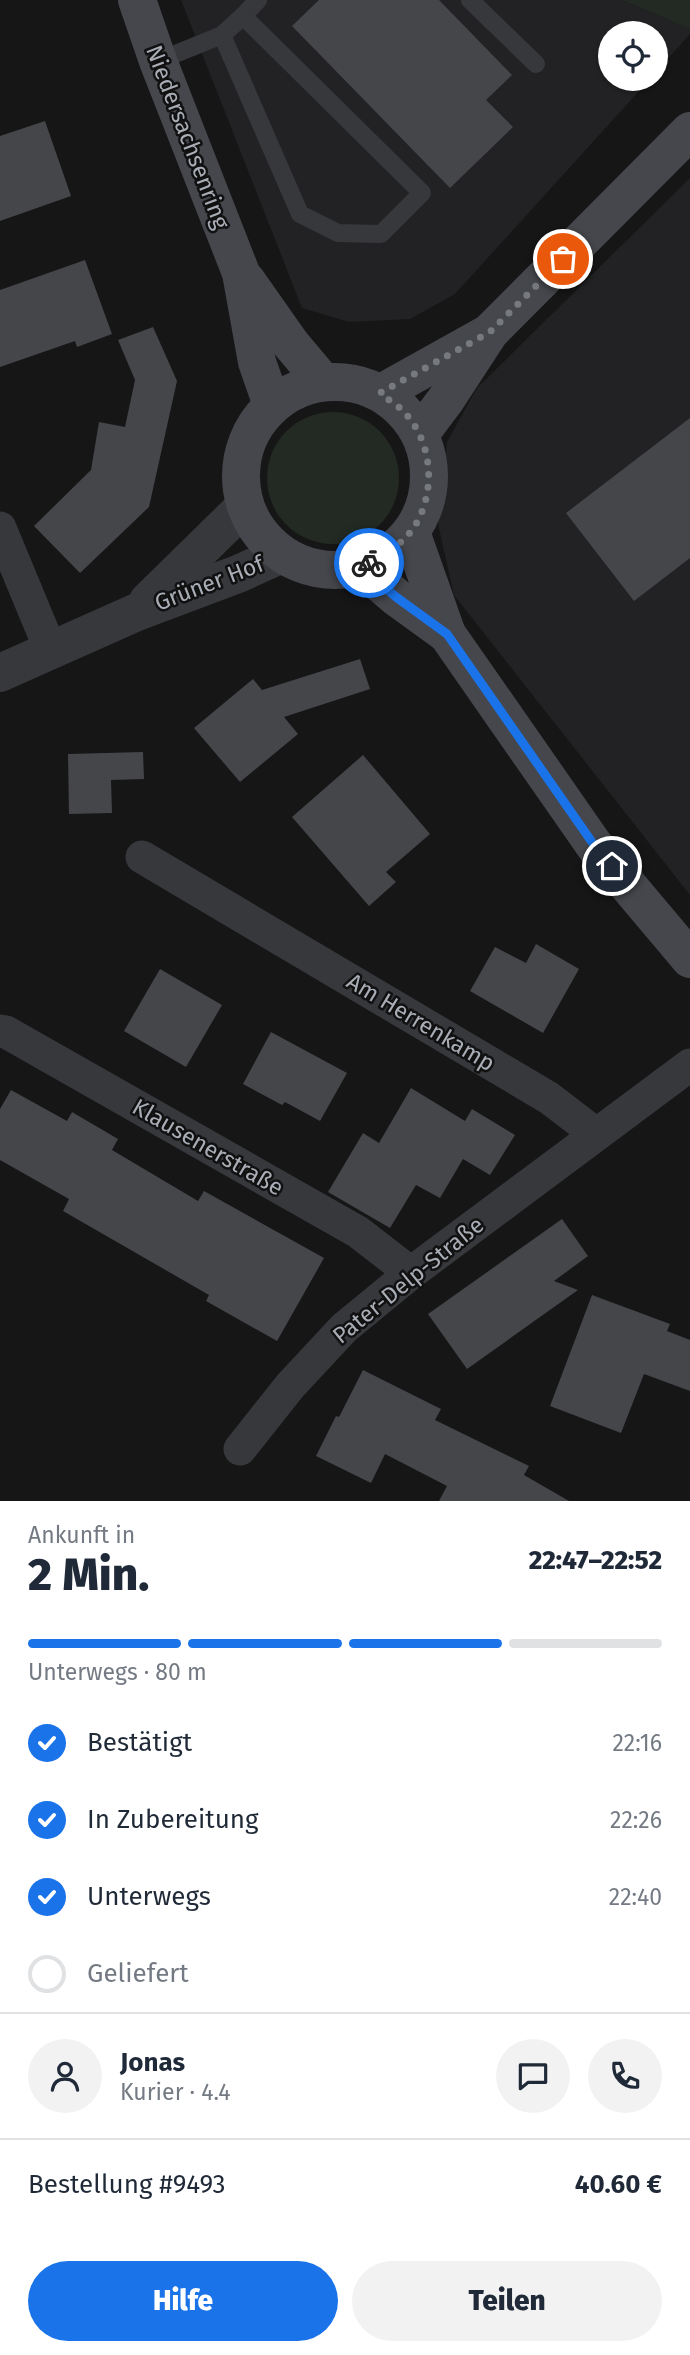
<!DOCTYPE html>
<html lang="de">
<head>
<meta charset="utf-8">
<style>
  body { margin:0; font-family:"Fira Sans",sans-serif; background:#f2f2f3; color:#1f2937; height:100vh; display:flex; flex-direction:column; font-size:26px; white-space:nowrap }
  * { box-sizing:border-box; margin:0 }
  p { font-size:23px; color:#747a83 }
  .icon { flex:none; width:38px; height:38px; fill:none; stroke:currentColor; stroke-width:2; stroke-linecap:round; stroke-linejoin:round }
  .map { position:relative; height:1501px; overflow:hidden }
  .side { display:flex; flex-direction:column; background:#fff; flex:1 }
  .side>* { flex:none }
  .buttons { position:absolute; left:598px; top:21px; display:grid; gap:14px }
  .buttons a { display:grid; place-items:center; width:70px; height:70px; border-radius:50%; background:#fff; box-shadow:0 2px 5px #0004; font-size:35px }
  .pin { position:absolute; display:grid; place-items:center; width:60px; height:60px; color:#fff; margin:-30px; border:4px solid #fff; border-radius:50%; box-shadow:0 2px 7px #0007 }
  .courier { position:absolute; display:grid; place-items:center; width:70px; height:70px; margin:-35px; border:5px solid #1a73e8; border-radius:50%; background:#fff; color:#222; box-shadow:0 2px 9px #0007 }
  .summary em { font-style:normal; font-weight:800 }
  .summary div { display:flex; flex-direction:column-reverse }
  .summary { display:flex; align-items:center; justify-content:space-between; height:119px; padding:0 28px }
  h1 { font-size:46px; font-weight:800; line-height:52px }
  .bar { display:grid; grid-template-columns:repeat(4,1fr); gap:10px 7px; align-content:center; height:84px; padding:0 28px }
  .bar i { height:9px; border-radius:5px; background:#e0e1e3 }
  .bar .active { background:#1a73e8 }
  .bar p { grid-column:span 4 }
  .line { display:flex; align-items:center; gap:18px; padding:0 28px; border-top:2px solid #e0e1e3 }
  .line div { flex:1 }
  .round { display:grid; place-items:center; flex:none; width:74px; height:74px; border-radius:37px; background:#f2f2f3 }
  ol { padding:0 28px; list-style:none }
  li { display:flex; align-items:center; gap:21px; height:77px }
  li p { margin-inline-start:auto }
  li .icon { padding:7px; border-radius:50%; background:#1a73e8; color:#fff; stroke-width:4 }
  li:last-child { color:#747a83 }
  li i { width:38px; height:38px; border:4px solid #e0e1e3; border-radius:50% }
  .button { display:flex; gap:14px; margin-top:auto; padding:14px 28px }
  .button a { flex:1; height:80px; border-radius:42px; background:#1a73e8; color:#fff; font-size:28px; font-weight:800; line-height:80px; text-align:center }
  .button a+a { background:#f2f2f3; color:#1f2937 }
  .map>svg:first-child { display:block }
  .built { fill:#222224 }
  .green { fill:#222a23 }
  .building { fill:#45464a }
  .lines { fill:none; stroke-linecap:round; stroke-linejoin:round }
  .service { stroke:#37383c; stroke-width:18 }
  .minor { stroke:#37383c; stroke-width:33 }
  .tertiary { stroke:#37383c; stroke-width:38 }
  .secondary { stroke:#45474c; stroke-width:38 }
  .done { stroke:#76797e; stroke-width:7; stroke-dasharray:0 12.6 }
  .route { stroke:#1a73e8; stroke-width:9 }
  .labels { text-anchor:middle; stroke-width:5; stroke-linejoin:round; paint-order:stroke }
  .street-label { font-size:23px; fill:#a9aeb6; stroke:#111112 }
</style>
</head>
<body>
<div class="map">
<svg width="690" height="1501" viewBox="0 0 690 1501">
  <rect width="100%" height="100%" fill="#161617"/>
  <g class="built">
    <polygon points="181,0 622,0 690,29 690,34 656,72 656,33 611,33 611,79 650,79 455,294 410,319 349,322 302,308"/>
    <polygon points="690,178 690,895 454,595 438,524 447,442 477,388"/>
  </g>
  <g class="green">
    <polygon points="622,0 690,0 690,29"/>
    <circle cx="333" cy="478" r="66"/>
  </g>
  <g class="building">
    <polygon points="319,0 439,0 512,75 486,100 513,127 450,188 292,26"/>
    <polygon points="45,121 71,196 0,221 0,136"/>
    <polygon points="85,260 112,334 77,347 75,341 0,367 0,290"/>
    <polygon points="153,327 177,381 149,507 80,573 34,526 91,470 99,422 125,427 135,380 118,340"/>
    <polygon points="690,418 690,558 634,601 566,513"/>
    <polygon points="360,659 370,689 284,717 298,734 240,782 194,728 253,679 262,690"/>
    <polygon points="143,752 144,779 111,780 112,813 69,814 68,754"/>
    <polygon points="363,755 430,834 386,872 396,882 369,906 292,817"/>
    <polygon points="536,944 579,969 543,1033 470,991 495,947 526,963"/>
    <polygon points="160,969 222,1005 186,1067 124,1031"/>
    <polygon points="271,1032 347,1073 320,1121 285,1102 282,1105 243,1084"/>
    <polygon points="411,1088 465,1121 472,1109 515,1135 490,1175 463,1159 440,1198 416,1185 390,1228 328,1192 363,1133 379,1143"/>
    <polygon points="11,1090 67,1121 72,1112 118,1139 112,1150 198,1201 204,1191 324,1258 277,1341 206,1301 209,1295 63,1211 69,1199 0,1160 0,1109"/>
    <polygon points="562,1219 588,1256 554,1281 578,1290 467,1369 428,1314"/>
    <polygon points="592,1295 670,1324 667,1331 690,1340 690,1391 644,1374 621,1433 550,1406"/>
    <polygon points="363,1370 441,1409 435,1420 529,1466 524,1475 569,1501 439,1501 447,1486 385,1454 371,1483 316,1456 336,1416 339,1417"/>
  </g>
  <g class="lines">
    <g class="service">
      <polyline points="470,0 536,64"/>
      <polyline points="243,16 258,0"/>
      <polyline points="158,61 222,35 243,16 422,193 381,234 338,233 300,214 222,35"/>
    </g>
    <g class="minor">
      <polyline points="0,528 51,651"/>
      <polyline points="142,857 549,1098 596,1134"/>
      <polyline points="0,1031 6,1032 358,1232 411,1273"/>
      <polyline points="240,1449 290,1386 344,1328 411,1273 690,1065"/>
    </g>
    <g class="tertiary">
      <polyline points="148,601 245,506"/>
      <polyline points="0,673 137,612 238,574 282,554"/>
    </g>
    <g class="secondary">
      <polyline points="137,0 158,61 241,273 257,362 272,405"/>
      <polyline points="246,280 291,344 323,382"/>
      <circle cx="335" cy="476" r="94"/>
      <polyline points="381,393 485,335"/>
      <polyline points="420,434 447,398 490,332 690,131"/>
      <polyline points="411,532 447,634 594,845 690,959"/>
      <polyline points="361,567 396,597 447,634"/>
    </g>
  </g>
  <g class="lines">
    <path class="done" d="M369,563C384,555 401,545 412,530C437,495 434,441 402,410C396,404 387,399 380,393L490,332L563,259"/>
    <polyline class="route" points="369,563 361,567 396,597 447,634 594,845 612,866"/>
  </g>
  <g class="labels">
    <g class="street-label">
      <text transform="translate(188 137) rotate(69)" y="8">Niedersachsenring</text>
      <text transform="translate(209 583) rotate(-21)" y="8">Grüner Hof</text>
      <text transform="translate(421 1022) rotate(31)" y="8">Am Herrenkamp</text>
      <text transform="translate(208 1147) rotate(30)" y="8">Klausenerstraße</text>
      <text transform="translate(408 1280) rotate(-39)" y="8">Pater-Delp-Straße</text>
    </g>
  </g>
</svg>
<div class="buttons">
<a><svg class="icon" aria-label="locate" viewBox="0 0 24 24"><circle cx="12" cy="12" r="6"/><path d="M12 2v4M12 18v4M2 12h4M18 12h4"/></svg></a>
</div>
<div class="pin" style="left:563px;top:259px;background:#ea580c"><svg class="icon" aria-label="bag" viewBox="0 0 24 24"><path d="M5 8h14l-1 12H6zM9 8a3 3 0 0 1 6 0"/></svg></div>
<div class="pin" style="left:612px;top:866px;background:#1f2937"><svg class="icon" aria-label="home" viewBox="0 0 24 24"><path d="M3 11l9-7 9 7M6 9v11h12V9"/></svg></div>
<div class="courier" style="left:369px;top:563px"><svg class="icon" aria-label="bike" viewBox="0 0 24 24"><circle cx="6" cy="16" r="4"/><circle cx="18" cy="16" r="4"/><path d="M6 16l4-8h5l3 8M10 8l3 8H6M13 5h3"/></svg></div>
</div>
<section class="side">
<div class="summary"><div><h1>2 Min.</h1><p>Ankunft in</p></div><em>22:47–22:52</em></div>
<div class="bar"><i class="active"></i><i class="active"></i><i class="active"></i><i></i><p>Unterwegs · 80 m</p></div>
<ol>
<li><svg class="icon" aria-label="check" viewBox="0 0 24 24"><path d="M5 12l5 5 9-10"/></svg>Bestätigt<p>22:16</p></li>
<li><svg class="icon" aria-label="check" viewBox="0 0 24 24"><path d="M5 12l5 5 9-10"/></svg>In Zubereitung<p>22:26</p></li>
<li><svg class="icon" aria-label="check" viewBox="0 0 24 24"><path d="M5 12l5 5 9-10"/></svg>Unterwegs<p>22:40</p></li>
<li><i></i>Geliefert</li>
</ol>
<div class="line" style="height:126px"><a class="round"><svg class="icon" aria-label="person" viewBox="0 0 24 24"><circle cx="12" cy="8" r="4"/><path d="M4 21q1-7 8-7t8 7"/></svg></a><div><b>Jonas</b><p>Kurier · 4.4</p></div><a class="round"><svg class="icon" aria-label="chat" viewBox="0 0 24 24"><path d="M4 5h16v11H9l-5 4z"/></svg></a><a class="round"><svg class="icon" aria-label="phone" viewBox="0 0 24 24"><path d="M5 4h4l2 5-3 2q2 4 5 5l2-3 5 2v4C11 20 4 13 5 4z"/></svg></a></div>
<div class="line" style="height:91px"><div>Bestellung #9493</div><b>40.60 €</b></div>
<div class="button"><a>Hilfe</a><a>Teilen</a></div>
</section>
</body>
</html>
